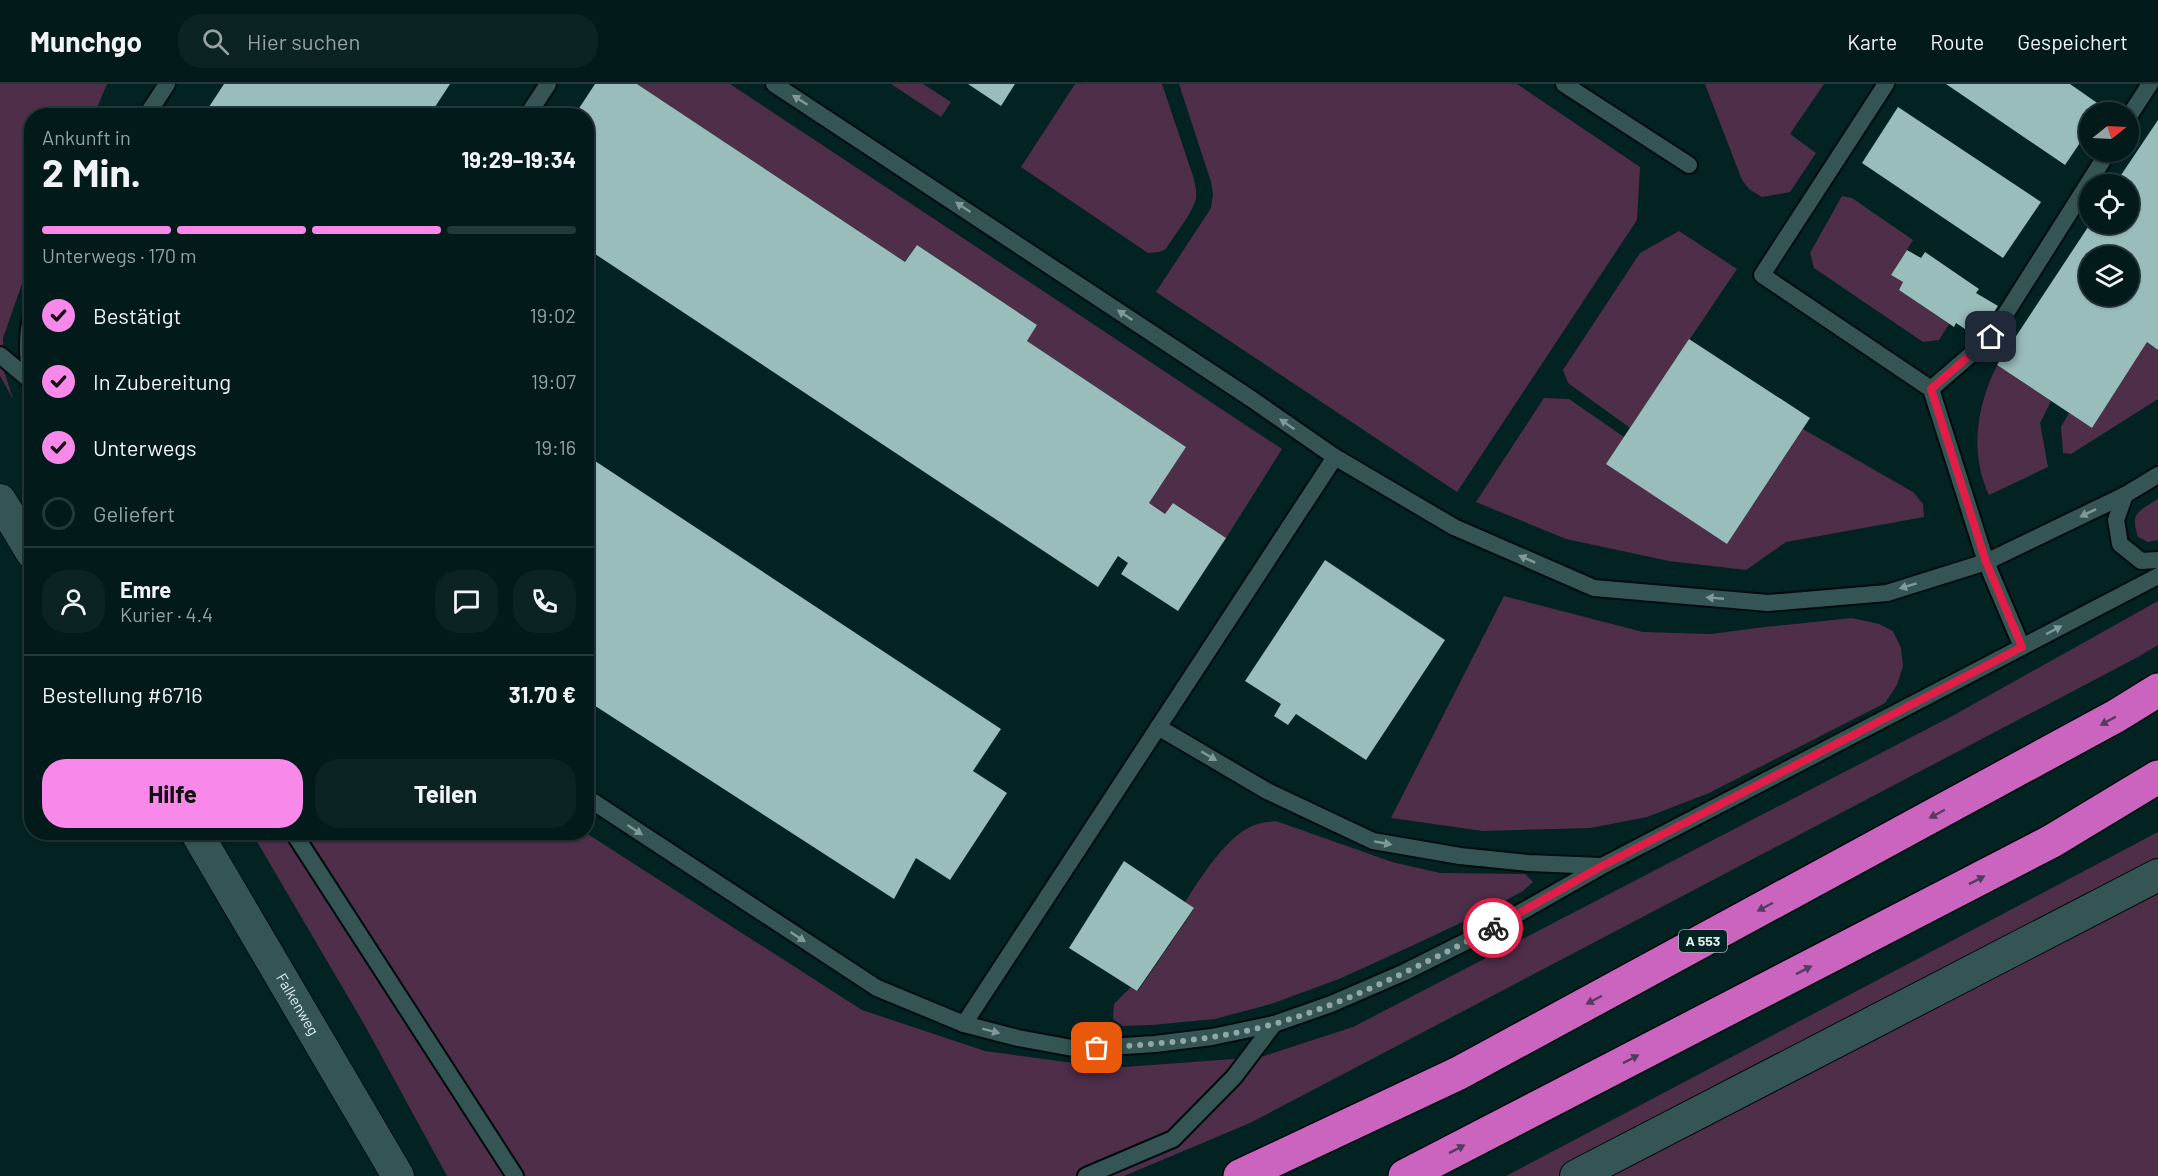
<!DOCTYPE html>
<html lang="de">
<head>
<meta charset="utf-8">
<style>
  body { margin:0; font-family:Barlow,sans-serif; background:#0c2323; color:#f1f3f6; height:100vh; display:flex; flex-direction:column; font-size:22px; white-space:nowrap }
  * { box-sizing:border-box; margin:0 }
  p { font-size:20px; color:#96a1a2 }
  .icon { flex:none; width:33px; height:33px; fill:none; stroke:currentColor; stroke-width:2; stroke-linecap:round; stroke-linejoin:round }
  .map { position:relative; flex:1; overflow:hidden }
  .details { position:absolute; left:24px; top:24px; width:570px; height:732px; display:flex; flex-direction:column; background:#021a1a; border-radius:24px; box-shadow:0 2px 4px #0004,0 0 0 2px #233839 }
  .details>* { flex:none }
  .needle { width:39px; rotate:72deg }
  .controls { position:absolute; left:2079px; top:18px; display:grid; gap:12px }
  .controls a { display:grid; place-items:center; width:60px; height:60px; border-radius:50%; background:#021a1a; box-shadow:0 2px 4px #0004,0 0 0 2px #233839; font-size:30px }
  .pin { position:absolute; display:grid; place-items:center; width:51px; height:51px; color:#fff; margin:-26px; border-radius:12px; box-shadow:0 3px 9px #0006 }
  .courier { position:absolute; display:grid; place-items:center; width:60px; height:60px; margin:-30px; border:4px solid #e11d48; border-radius:50%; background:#fff; color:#222; box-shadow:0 2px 8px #0007 }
  .headline em { font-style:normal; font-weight:700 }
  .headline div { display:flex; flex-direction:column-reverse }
  .headline { display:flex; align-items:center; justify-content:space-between; height:102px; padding:0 18px }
  h1 { font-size:39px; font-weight:700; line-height:45px }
  .bar { display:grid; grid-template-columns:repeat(4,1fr); gap:9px 6px; align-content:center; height:72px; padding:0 18px }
  .bar i { height:8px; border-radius:4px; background:#233839 }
  .bar .current { background:#f888ea }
  .bar p { grid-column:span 4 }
  .line { display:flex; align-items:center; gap:15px; padding:0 18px; border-top:2px solid #233839 }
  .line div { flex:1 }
  .round { display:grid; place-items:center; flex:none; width:63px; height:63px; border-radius:24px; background:#0c2323 }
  ol { padding:0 18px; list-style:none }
  li { display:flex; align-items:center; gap:18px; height:66px }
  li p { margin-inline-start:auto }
  li .icon { padding:6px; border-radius:50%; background:#f888ea; color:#111; stroke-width:4 }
  li:last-child { color:#96a1a2 }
  li i { width:33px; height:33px; border:3px solid #233839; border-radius:50% }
  .action { display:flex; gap:12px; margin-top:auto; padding:12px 18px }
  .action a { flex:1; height:69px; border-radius:24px; background:#f888ea; color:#111; font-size:24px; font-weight:700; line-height:69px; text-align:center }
  .action a+a { background:#0c2323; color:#f1f3f6 }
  header { display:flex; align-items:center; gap:36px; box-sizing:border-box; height:84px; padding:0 30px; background:#021a1a; border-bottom:2px solid #233839 }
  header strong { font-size:28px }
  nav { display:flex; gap:33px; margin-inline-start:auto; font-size:21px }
  .search { width:420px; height:54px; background:#0c2323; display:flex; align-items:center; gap:15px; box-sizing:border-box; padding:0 21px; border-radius:24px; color:#96a1a2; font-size:22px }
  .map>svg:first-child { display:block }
  .green { fill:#4f2e4a }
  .building { fill:#99bdbb; fill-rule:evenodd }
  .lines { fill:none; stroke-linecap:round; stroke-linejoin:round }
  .service-casing { stroke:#000b0b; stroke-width:20 }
  .minor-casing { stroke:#000b0b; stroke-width:34 }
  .motorway-casing { stroke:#000b0b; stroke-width:36 }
  .service { stroke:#355554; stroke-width:16 }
  .minor { stroke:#355554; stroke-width:32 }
  .motorway { stroke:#cb64bf; stroke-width:33 }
  .oneway { fill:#809a99 }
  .oneway2 { fill:#523d61 }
  .done { stroke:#90a7a6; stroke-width:6; stroke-dasharray:0 10.8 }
  .route { stroke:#e11d48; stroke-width:8 }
  .labels { text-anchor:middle; stroke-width:6; stroke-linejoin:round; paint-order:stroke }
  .shield { fill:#022322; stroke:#9bb1b0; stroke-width:1.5 }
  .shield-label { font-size:14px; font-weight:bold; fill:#dceeed }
  .street-label { font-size:15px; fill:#dceeed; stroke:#022322 }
</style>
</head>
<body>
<header>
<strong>Munchgo</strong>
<div class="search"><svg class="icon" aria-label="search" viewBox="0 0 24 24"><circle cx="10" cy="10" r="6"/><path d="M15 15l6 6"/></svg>Hier suchen</div>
<nav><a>Karte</a><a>Route</a><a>Gespeichert</a></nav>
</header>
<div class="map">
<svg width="2158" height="1092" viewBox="0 0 2158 1092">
  <rect width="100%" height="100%" fill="#022322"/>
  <g class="green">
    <polygon points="0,0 107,0 97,24 92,31 32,32 31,137 22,200 3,254 4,287 13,315 0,292"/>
    <polygon points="637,0 730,0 1282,365 1226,454 1173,419 1165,430 1149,419 1186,363 1027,257 1037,241 917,161 905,178"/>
    <polygon points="891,0 923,0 951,18 941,33"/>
    <path d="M1075,0H1162L1194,95C1195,101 1197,108 1196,114C1193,129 1174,151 1166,165L1159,168L1148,169L1021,83Z"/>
    <polygon points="1179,0 1517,0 1640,83 1637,136 1457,408 1156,208 1211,124 1213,110 1211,98"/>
    <polygon points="1705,0 1824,0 1790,50 1816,69 1790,108 1762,113 1749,105 1742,96"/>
    <polygon points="1842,112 1852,114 1913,156 1891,191 1903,198 1899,206 1949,240 1939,256 1923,258 1814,184 1810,169"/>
    <polygon points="1679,147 1737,185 1630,344 1568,299 1563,286 1640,169"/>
    <polygon points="2147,258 2158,266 2158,315 2071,370 2063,369 2061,343 2069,329 2092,344"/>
    <path d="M1997,281L2051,317L2040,339L2048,383L1989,411C1969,368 1977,322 1997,281Z"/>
    <polygon points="1544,314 1569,315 1624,353 1727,460 1803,345 1913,408 1923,420 1924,433 1786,458 1746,486 1669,477 1566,455 1476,418"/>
    <path d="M2158,415V456L2148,458L2138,453C2130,428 2138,428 2158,415Z"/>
    <polygon points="1504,512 1643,548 1711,550 1765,543 1852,534 1879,540 1893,547 1901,564 1903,582 1897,601 1885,619 1709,709 1647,733 1590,744 1483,747 1391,734"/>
    <polygon points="2158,517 2158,561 2138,573 1250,1039 1124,1092 447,1092 364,940 252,749 586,749 862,926 985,967 1110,984 1261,973 1353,943 1956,630"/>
    <path d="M1276,737L1392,778L1440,789L1525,790L1533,798L1523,807L1488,826L1418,859L1339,895L1271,920L1215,935L1152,941L1123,942L1113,935L1114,920L1131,903L1138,907L1194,825L1185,818C1200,795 1229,747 1258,740C1264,738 1270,738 1276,737Z"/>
    <polygon points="2158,748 2158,1092 1506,1092"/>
  </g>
  <g class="building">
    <polygon points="224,0 450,0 429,32 203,32"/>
    <polygon points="595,0 637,0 905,178 917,161 1037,241 1027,257 1186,363 1149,419 1165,430 1173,419 1226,454 1178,527 1121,490 1128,479 1118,472 1098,503 586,164 586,32 574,32"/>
    <polygon points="968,0 1015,0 1001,22"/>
    <polygon points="1946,0 2070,0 2103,23 2100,28 2090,28 2090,44 2065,81"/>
    <polygon points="1898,23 2041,118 2003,174 1862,79"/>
    <path d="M2158,36V266L2147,258L2092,344L1997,281L2090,140H2128V100H2115ZM2090,172H2128V212H2090Z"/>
    <polygon points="1907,166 1921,174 1925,168 1979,205 1976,209 1998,222 1977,253 1956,239 1954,243 1899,206 1903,198 1891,191"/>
    <polygon points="1689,255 1810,334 1727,460 1606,380"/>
    <polygon points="586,371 1001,645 973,687 1007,709 950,796 916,774 894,815 586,616"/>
    <polygon points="1325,476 1445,556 1366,676 1296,630 1288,641 1274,632 1281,620 1245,597"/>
    <polygon points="1124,777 1194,824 1137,907 1069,864"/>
  </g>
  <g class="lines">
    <defs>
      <g id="service">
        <polyline points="774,0 1250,314 1335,373 1454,443 1594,504 1768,519 1887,509 1986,478 2125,411 2158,391"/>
        <polyline points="1564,0 1689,81"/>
        <polyline points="1886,0 1762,191 1931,305 1986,478 2022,563"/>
        <polyline points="146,32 167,0"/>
        <polyline points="527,32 548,0"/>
        <polyline points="2128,34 2150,0"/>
        <path d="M32,230C26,253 27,275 32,298"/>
        <polyline points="0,271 31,297"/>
        <polyline points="1931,305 1991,253 2108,68"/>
        <polyline points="2125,411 2116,436 2120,460 2141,477 2158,476"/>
        <polyline points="1158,643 1267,707 1373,757 1460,772 1529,779 1601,782"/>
        <polyline points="586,713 877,904 964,940 1018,954 1078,965 1155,960 1212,953 1274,940 1331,920 1405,888 1493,844 1602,782 2158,492"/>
        <polyline points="293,748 515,1092"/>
        <polyline points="964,940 1335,373"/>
        <polyline points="1086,1092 1173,1055 1234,993 1274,940"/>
      </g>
      <g id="minor">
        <polyline points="0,416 32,469"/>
        <path id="s1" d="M196,748L398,1092"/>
        <polyline points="1576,1092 2158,791"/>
      </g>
      <g id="motorway">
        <polyline points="1240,1092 1459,989 2116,632 2158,606"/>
        <polyline points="1405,1092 2052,757 2158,693"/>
      </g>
    </defs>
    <use href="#service" class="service-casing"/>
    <use href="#minor" class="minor-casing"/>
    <use href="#motorway" class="motorway-casing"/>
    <use href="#service" class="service"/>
    <use href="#minor" class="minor"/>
    <use href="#motorway" class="motorway"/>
  </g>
  <defs><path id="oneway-solid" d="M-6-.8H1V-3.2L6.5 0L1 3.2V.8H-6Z" transform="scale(1.5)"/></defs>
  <g class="oneway">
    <use href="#oneway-solid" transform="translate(800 16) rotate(-148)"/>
    <use href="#oneway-solid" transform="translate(963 123) rotate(-146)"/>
    <use href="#oneway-solid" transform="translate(1125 231) rotate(-146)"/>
    <use href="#oneway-solid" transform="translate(1287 340) rotate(-145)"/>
    <use href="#oneway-solid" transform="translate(2088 429) rotate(154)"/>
    <use href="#oneway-solid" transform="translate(1527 475) rotate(-156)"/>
    <use href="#oneway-solid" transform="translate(1908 502) rotate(163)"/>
    <use href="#oneway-solid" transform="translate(1715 514) rotate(-175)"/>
    <use href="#oneway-solid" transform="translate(2054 546) rotate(-28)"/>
    <use href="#oneway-solid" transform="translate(1209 672) rotate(30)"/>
    <use href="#oneway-solid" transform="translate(635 746) rotate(33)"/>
    <use href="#oneway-solid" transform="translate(1383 759) rotate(10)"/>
    <use href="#oneway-solid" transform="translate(798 853) rotate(33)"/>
    <use href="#oneway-solid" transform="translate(991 947) rotate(15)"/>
  </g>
  <g class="oneway2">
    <use href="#oneway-solid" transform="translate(2108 637) rotate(151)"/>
    <use href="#oneway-solid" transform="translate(1937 730) rotate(152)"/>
    <use href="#oneway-solid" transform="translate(1977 796) rotate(-27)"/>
    <use href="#oneway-solid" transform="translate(1765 823) rotate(152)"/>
    <use href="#oneway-solid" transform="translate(1804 886) rotate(-27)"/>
    <use href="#oneway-solid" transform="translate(1594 916) rotate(152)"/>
    <use href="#oneway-solid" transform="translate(1631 975) rotate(-27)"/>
    <use href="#oneway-solid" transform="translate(1457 1065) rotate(-27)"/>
  </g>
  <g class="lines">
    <path class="done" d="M1097,964C1157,960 1217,956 1274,940C1351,918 1423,880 1493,844"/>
    <polyline class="route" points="1493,844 1602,782 2022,563 1986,478 1931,305 1991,253"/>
  </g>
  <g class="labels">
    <rect class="shield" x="1679" y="846" width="48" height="22" rx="4.5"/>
    <g class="shield-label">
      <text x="1703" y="862">A 553</text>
    </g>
    <g class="street-label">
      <text dy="5" stroke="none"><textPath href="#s1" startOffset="200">Falkenweg</textPath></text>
    </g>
  </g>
</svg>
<div class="controls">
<a><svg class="needle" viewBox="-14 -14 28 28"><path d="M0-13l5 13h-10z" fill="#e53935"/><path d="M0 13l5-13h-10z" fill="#96a1a2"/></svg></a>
<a><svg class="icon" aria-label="locate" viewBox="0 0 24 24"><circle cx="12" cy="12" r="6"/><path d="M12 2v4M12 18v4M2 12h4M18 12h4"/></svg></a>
<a><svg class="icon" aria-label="layers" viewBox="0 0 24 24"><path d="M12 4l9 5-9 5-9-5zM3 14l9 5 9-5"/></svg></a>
</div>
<div class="pin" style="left:1097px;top:964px;background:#ea580c"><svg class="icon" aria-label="bag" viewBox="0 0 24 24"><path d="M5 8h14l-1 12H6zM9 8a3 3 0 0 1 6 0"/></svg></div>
<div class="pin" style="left:1991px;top:253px;background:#1f2937"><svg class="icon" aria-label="home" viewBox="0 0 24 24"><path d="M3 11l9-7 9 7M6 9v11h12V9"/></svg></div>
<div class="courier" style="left:1493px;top:844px"><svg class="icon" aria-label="bike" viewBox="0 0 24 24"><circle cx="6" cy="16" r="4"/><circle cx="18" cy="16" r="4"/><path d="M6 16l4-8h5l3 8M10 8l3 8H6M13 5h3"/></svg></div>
<section class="details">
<div class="headline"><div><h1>2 Min.</h1><p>Ankunft in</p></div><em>19:29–19:34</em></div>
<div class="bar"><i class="current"></i><i class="current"></i><i class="current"></i><i></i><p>Unterwegs · 170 m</p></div>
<ol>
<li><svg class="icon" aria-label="check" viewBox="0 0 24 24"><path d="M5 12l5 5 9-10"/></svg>Bestätigt<p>19:02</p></li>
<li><svg class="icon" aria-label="check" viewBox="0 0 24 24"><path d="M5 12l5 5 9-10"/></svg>In Zubereitung<p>19:07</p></li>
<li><svg class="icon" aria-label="check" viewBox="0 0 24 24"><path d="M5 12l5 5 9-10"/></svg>Unterwegs<p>19:16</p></li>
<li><i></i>Geliefert</li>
</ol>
<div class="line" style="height:108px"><a class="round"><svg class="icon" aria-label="person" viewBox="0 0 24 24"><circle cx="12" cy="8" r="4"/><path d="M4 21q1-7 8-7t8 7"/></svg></a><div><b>Emre</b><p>Kurier · 4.4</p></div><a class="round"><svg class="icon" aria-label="chat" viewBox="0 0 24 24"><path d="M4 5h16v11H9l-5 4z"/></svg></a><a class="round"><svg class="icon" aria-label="phone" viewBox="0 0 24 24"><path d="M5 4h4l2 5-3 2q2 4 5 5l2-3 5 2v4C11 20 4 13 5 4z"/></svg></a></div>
<div class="line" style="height:78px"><div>Bestellung #6716</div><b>31.70 €</b></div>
<div class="action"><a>Hilfe</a><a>Teilen</a></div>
</section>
</div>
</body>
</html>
